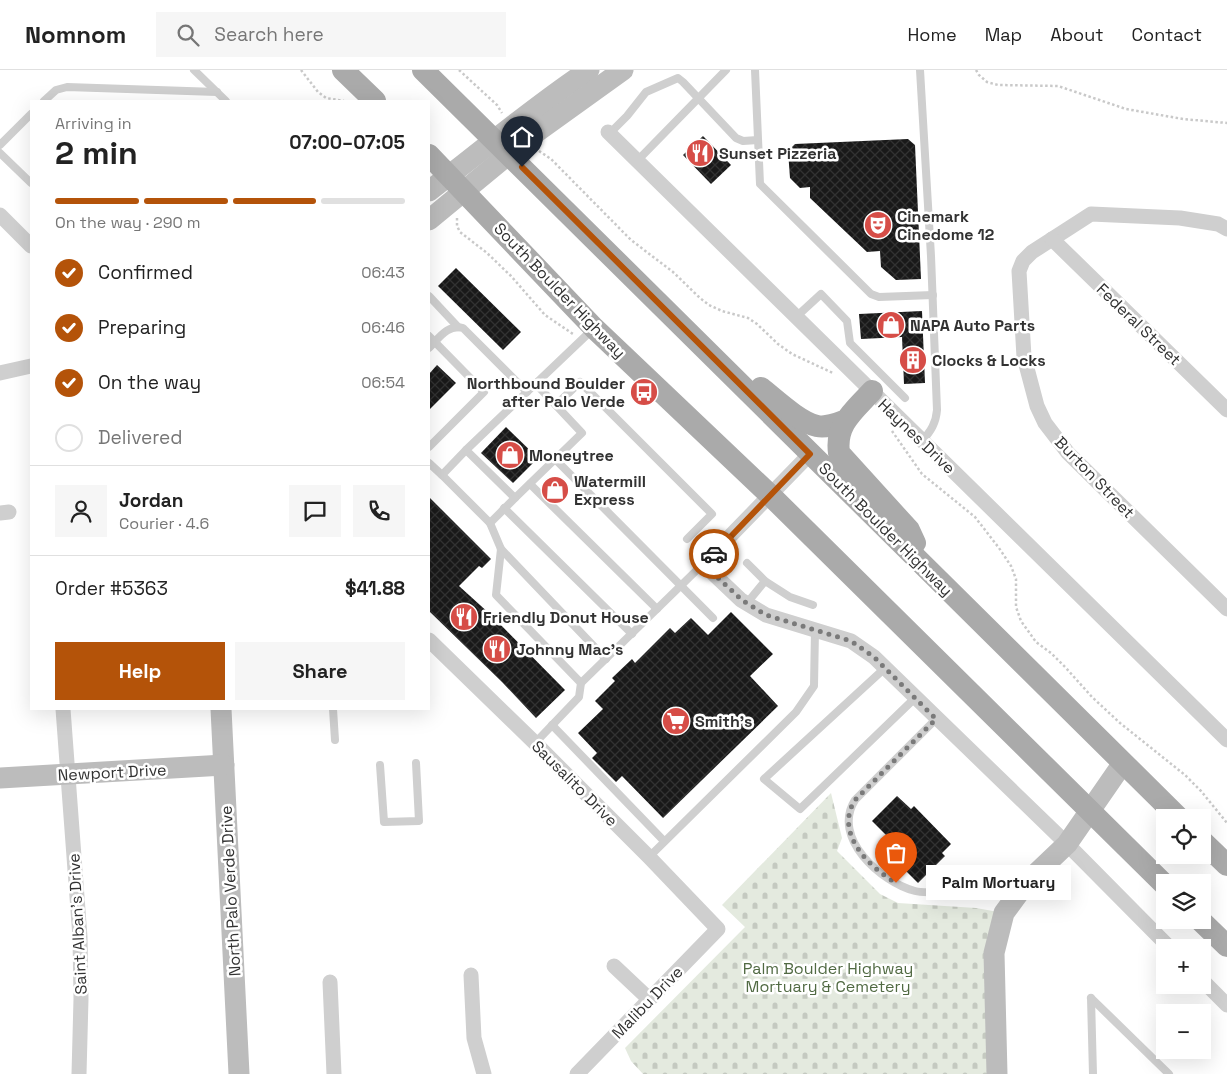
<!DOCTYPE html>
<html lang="en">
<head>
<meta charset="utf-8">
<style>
  body { margin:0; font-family:"Space Grotesk",sans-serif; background:#f6f6f6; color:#222; height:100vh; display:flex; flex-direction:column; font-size:19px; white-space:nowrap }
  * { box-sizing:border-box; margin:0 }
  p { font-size:16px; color:#767676 }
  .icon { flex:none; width:28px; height:28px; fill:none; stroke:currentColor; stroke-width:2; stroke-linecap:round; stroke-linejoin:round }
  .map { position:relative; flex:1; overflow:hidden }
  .side { position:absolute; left:30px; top:30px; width:400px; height:610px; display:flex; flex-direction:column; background:#fff; border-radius:0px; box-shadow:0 5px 20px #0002 }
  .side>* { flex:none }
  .buttons { position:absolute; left:1156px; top:739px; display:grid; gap:10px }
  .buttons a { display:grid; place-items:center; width:55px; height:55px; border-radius:0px; background:#fff; box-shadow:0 5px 20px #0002; font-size:25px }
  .pin { position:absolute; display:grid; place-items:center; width:42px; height:42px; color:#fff; margin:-51px -21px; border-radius:50% 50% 50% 0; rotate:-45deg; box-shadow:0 0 5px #0007 }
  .pin .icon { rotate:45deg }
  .courier { position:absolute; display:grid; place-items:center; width:50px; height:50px; margin:-25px; border:4px solid #b45309; border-radius:50%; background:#fff; color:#222; box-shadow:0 1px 6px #0007 }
  .bubble { position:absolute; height:35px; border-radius:0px; background:#fff; box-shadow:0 5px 20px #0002; font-size:16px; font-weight:600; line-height:35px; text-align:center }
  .headline em { font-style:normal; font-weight:600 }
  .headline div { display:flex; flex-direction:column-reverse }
  .headline { display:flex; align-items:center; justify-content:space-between; height:85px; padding:0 25px }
  h1 { font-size:32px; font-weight:600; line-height:38px }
  .bar { display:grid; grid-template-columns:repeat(4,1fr); gap:8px 5px; align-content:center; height:60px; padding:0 25px }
  .bar i { height:6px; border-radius:4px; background:#e0e0e0 }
  .bar .active { background:#b45309 }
  .bar p { grid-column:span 4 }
  .line { display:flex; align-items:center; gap:12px; padding:0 25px; border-top:1px solid #e0e0e0 }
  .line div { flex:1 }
  .round { display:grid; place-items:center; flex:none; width:52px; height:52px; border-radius:0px; background:#f6f6f6 }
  ol { padding:0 25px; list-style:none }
  li { display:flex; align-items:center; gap:15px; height:55px }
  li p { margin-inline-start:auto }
  li .icon { padding:5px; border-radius:50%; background:#b45309; color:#fff; stroke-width:4 }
  li:last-child { color:#767676 }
  li i { width:28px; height:28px; border:2px solid #e0e0e0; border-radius:50% }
  .action { display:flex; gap:10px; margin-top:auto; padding:10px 25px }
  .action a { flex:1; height:58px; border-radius:0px; background:#b45309; color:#fff; font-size:20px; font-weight:600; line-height:58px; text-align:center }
  .action a+a { background:#f6f6f6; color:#222 }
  header { display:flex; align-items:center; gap:30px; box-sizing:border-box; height:70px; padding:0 25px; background:#fff; border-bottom:1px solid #e0e0e0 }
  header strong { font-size:24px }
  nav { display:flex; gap:28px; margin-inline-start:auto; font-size:18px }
  .search { width:350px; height:45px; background:#f6f6f6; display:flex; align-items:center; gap:12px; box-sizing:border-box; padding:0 18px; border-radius:0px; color:#767676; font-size:19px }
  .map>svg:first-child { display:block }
  .cemetery { fill:url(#cemetery-stones) }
  .building { fill:url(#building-cross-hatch) }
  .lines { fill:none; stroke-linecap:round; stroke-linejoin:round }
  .path { stroke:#c9c9c9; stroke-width:2.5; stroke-dasharray:2.5 2.5; stroke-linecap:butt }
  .lane { stroke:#cfcfcf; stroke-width:8 }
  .street { stroke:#cfcfcf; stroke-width:15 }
  .secondary { stroke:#bcbcbc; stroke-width:21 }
  .primary { stroke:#aaa; stroke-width:22 }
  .done { stroke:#7a7a7a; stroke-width:5; stroke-dasharray:0 9 }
  .route { stroke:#b45309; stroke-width:6 }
  .labels { text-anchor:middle; stroke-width:5; stroke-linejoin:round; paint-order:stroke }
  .poi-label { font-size:16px; font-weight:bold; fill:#323232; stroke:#fff; text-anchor:start }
  .street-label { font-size:16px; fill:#323232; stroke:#fff }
  .park-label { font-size:16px; fill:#516a43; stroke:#fff }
</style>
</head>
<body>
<header>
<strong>Nomnom</strong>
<div class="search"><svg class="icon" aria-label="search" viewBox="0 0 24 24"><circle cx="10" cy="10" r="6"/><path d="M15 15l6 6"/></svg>Search here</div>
<nav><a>Home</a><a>Map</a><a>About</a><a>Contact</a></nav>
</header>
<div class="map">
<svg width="1227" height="1004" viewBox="0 0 1227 1004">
  <defs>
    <pattern id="cemetery-stones" width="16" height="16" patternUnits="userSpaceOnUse" patternTransform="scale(1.25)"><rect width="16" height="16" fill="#e4eadf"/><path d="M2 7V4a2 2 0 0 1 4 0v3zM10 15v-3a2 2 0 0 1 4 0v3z" fill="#c4c9c0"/></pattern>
    <pattern id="building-cross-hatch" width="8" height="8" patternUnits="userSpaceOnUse" patternTransform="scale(1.25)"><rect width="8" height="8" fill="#191919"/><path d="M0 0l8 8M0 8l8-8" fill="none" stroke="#323232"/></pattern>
  </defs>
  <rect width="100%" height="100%" fill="#fff"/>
  <polygon class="cemetery" points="831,723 842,768 837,781 880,824 898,833 976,838 1004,843 997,1004 643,1004 631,991 625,978 745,857 722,835"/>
  <g class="building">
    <polygon points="703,66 731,95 711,114 683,85"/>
    <polygon points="908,69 915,75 921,209 896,210 881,197 880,181 867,182 810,128 810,117 800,118 790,108 788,81 795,74"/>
    <polygon points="456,198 521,262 503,280 438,216"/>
    <polygon points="922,241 925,313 904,314 902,267 861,269 859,244"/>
    <polygon points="437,295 456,313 429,340 429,304"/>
    <polygon points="506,357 538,388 513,413 481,383"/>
    <polygon points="429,427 491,489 482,498 479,496 459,516 491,545 565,620 536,648 502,612 429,541"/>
    <polygon points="731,542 773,584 750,606 778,636 663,748 622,706 616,712 592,688 597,683 578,663 603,639 595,631 615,611 612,608 632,589 635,593 670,558 675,563 691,548 708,565"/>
    <polygon points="897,726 911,739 914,736 951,774 942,783 945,786 918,813 891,786 889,788 880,779 890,769 872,751"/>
  </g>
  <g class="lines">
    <g class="path">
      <polyline points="301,0 318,22 326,28 344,31"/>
      <polyline points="459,0 497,35 502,43"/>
      <polyline points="976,0 979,5 987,12 998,15 1058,16 1126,39 1183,49 1227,53"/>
      <polyline points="539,81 551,89 631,170 673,202 700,228 709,235 722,241 748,248 757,254 778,274 792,284 833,303"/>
      <polyline points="457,148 457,156 460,162 487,183 511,206 545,245 573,264"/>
      <polyline points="892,361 922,404 975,447 999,478 1011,496 1016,509 1016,537 1021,551 1036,572 1051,583 1066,598 1092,627 1120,653 1185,705 1201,721 1227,753"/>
    </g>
    <g class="lane">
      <polyline points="194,0 226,31"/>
      <polyline points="755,0 760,114 871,224 879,227 933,225"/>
      <path d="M920,0L931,186L937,340C936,353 931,361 922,371"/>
      <polyline points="44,31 56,20 67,17 217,22"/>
      <polyline points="609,64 627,46 646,22 678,8 683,12 736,68 743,71 758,70"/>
      <polyline points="0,75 31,44"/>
      <polyline points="0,83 31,113"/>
      <polyline points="637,91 726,0"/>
      <polyline points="429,226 458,257"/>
      <polyline points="796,247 821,224 847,251 850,273 905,328"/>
      <polyline points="429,266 484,322 429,377"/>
      <path d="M429,278C439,268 448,254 463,258L527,322"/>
      <polyline points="535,313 582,363 515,428 466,380 593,259"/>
      <polyline points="556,335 580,312 712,444 687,469"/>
      <polyline points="466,380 442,405 490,453 501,479 496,525 581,613"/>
      <polyline points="555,389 713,548"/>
      <polyline points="429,393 442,405"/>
      <polyline points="530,414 657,539"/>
      <polyline points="504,438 632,564"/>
      <polyline points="490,453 515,428"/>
      <polyline points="501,479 606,589"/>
      <polyline points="765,511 790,527 813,535"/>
      <polyline points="747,533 765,511 747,493"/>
      <polyline points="885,598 764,709 800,739 915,628"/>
      <polyline points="333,639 335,670"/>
      <path d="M936,649L855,730C831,768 881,812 915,821C926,824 942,821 954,821"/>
      <polyline points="552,655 664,771"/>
      <polyline points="535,673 579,627 581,613 703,494"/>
      <polyline points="380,695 384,752 419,751 416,693"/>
      <polyline points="649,787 796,642 814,616 815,560"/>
      <polyline points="1091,928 1169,1004"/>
      <polyline points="1091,928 1093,1004"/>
    </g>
    <g class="street">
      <polyline points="608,62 1227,670"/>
      <polyline points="0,145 31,176"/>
      <polyline points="1227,159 1218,154 1180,148 1091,144 1032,182 1023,191 1019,201 1024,287 1037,336 1045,353 1068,383 1227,539"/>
      <polyline points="1052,169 1227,340"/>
      <polyline points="0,303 31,296"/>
      <polyline points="810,384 703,494 741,530 766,545 851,571 874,587 1067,774 1170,878"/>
      <polyline points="0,443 9,442"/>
      <polyline points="429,570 535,673 649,787 718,859 577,1004"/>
      <polyline points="63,639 80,867 81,929 79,1004"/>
      <polyline points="614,896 649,929"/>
      <polyline points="471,905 474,968 484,1004"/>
      <polyline points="1202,910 1227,935"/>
      <polyline points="330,912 334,1004"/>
    </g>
    <g class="secondary">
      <path d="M429,121C482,81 533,37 589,0"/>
      <polyline points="429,150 527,69 623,0"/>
      <polyline points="221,639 239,1004"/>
      <polyline points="0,708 224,695"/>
      <polyline points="997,1004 994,883 1004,843 1026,813 1067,774 1123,693"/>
    </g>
    <g class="primary">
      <polyline points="343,0 375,31"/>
      <polyline points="423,0 1179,748"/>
      <polyline points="429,85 594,258 770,425 1165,815"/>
      <path d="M761,318C775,329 799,352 817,356C826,358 836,354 844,351"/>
      <path d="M872,321C854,341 835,354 839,383L909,460L915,473"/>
      <polyline points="1202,771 1227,795"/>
      <polyline points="1200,850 1227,876"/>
    </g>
  </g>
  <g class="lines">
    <path class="done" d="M714,484L703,494L742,530L766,545L851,571L874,587L936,649L855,730C834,763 869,797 896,813"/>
    <polyline class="route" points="522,97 810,384 714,484"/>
  </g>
  <defs>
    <symbol id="restaurant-disc" viewBox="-11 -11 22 22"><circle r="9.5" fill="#d64d47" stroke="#fff"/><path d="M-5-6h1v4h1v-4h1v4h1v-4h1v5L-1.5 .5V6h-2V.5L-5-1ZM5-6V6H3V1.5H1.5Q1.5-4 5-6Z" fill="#fff"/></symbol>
    <symbol id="theatre-disc" viewBox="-11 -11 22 22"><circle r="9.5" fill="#d64d47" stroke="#fff"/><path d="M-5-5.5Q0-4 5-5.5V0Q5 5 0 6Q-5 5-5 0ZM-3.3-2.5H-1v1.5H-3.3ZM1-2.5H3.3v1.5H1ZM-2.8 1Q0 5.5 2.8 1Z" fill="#fff"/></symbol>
    <symbol id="shop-disc" viewBox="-11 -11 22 22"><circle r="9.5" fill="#d64d47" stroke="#fff"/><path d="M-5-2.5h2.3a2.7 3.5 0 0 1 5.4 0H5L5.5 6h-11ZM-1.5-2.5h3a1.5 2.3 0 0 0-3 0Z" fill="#fff"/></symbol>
    <symbol id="building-disc" viewBox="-11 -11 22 22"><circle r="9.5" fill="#d64d47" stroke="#fff"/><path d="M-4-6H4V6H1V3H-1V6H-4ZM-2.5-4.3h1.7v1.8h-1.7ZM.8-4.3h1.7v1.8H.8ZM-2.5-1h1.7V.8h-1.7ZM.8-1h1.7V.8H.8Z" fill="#fff"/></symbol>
    <symbol id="bus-disc" viewBox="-11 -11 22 22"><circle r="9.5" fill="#d64d47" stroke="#fff"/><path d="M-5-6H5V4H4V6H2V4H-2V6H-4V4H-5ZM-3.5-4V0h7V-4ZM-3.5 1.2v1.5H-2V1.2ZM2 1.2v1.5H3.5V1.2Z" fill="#fff"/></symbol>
    <symbol id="supermarket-disc" viewBox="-11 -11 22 22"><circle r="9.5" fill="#d64d47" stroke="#fff"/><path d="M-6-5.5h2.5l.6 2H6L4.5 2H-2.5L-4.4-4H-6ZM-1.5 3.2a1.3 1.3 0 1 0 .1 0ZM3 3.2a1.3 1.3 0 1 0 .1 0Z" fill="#fff"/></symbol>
  </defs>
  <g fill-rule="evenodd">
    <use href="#restaurant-disc" x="684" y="67" width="32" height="32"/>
    <use href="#theatre-disc" x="862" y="139" width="32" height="32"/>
    <use href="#shop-disc" x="875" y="239" width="32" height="32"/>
    <use href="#building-disc" x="897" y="274" width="32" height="32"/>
    <use href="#bus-disc" x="628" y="306" width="32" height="32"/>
    <use href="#shop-disc" x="494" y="369" width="32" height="32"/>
    <use href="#shop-disc" x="539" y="404" width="32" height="32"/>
    <use href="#restaurant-disc" x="448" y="531" width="32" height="32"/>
    <use href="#restaurant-disc" x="481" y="563" width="32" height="32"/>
    <use href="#supermarket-disc" x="660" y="635" width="32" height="32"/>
  </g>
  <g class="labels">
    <g class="poi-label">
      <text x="719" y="89">Sunset Pizzeria</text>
      <text x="897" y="152">Cinemark<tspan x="897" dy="18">Cinedome 12</tspan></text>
      <text x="910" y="261">NAPA Auto Parts</text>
      <text x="932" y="296">Clocks &amp; Locks</text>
      <text x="625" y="319" text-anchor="end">Northbound Boulder<tspan x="625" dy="18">after Palo Verde</tspan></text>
      <text x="529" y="391">Moneytree</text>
      <text x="574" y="417">Watermill<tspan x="574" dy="18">Express</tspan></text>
      <text x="483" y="553">Friendly Donut House</text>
      <text x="516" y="585">Johnny Mac's</text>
      <text x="695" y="657">Smith's</text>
    </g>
    <g class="street-label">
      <text transform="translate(560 220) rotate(46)" y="6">South Boulder Highway</text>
      <text transform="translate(1139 254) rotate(44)" y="6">Federal Street</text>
      <text transform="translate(917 366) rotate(44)" y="6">Haynes Drive</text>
      <text transform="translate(1095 407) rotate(46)" y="6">Burton Street</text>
      <text transform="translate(886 459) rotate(45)" y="6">South Boulder Highway</text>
      <text transform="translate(112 702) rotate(-3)" y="6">Newport Drive</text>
      <text transform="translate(575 713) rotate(45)" y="6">Sausalito Drive</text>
      <text transform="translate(230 821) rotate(-93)" y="6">North Palo Verde Drive</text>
      <text transform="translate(77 854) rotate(-93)" y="6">Saint Alban's Drive</text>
      <text transform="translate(647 932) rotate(-46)" y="6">Malibu Drive</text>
    </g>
    <g class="park-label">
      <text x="828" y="904">Palm Boulder Highway<tspan x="828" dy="18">Mortuary &amp; Cemetery</tspan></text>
    </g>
  </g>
</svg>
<div class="buttons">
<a><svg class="icon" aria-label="locate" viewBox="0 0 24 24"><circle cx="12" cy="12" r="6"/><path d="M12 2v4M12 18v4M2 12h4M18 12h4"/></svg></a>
<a><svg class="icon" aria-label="layers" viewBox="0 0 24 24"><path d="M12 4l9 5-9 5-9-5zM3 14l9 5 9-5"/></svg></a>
<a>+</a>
<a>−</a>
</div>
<div class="pin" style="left:896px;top:813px;background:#ea580c"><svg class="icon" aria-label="bag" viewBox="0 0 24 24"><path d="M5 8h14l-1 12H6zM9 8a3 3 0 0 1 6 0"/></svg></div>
<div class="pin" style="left:522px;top:97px;background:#1f2937"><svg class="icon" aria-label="home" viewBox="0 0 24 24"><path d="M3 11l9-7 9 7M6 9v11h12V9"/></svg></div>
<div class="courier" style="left:714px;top:484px"><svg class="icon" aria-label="car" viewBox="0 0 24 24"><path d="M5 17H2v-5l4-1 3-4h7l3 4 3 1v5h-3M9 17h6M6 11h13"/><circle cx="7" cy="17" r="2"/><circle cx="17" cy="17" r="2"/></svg></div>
<div class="bubble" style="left:926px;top:795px;width:145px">Palm Mortuary</div>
<section class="side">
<div class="headline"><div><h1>2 min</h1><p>Arriving in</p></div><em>07:00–07:05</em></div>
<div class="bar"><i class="active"></i><i class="active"></i><i class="active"></i><i></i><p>On the way · 290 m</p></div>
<ol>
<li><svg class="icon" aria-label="check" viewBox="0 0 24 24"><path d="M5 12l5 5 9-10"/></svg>Confirmed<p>06:43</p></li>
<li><svg class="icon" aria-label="check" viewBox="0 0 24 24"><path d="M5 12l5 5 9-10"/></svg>Preparing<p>06:46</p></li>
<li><svg class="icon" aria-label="check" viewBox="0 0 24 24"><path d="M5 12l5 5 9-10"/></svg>On the way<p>06:54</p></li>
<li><i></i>Delivered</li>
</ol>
<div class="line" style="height:90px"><a class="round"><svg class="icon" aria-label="person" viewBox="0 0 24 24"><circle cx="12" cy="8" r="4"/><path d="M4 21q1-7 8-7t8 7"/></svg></a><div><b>Jordan</b><p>Courier · 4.6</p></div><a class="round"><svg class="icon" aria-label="chat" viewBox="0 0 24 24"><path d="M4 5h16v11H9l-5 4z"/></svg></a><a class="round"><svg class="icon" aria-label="phone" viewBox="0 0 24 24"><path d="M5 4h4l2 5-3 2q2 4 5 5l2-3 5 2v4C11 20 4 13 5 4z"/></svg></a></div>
<div class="line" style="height:65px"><div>Order #5363</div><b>$41.88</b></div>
<div class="action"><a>Help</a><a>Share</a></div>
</section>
</div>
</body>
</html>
